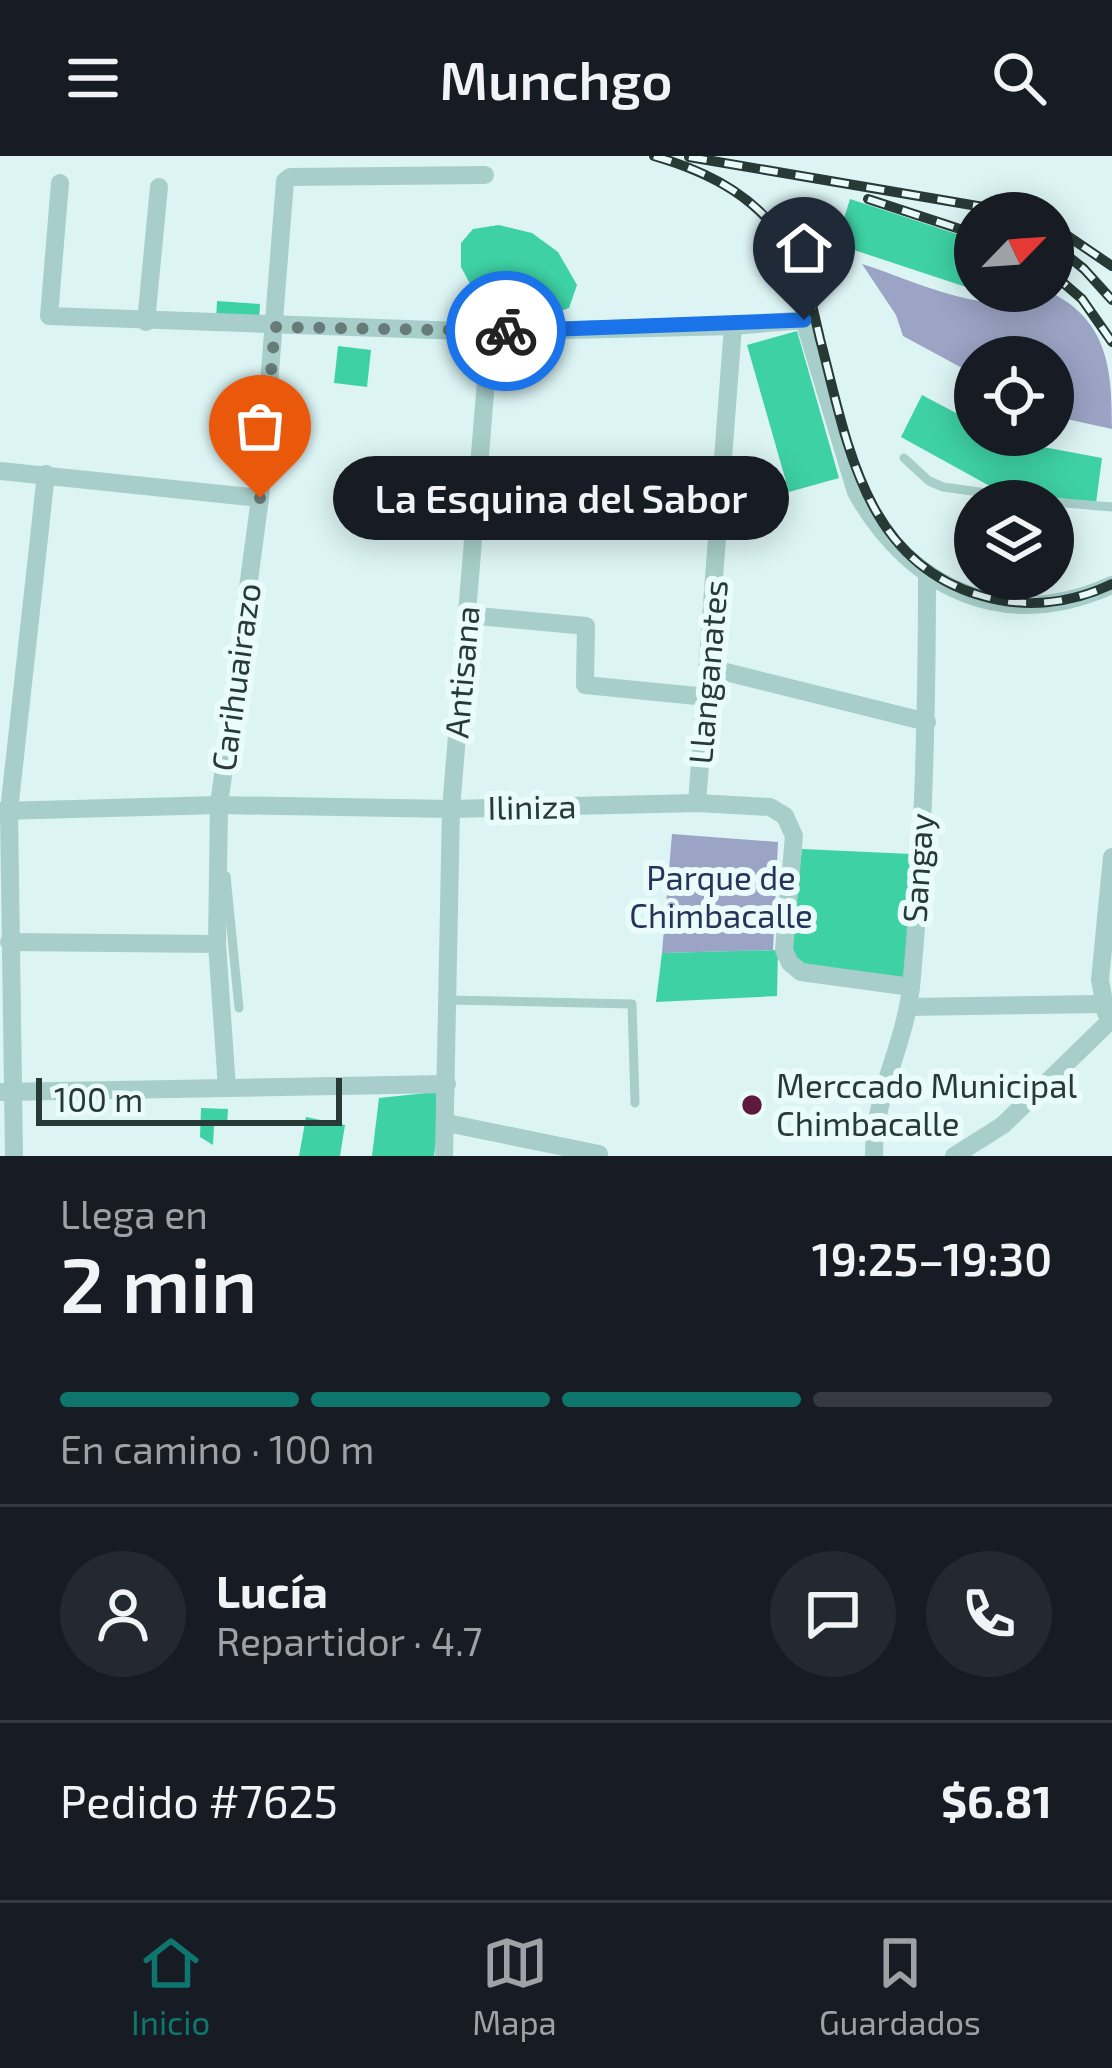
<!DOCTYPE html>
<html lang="es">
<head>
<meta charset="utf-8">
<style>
  body { margin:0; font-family:"Exo 2",sans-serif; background:#242831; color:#f1f3f6; height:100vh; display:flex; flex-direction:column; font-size:45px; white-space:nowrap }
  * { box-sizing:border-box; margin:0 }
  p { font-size:39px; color:#9ea1a6 }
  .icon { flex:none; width:66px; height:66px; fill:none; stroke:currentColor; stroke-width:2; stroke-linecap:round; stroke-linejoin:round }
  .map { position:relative; height:1000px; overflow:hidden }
  .sheet { display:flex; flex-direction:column; background:#171b24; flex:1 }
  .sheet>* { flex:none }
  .needle { width:78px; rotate:65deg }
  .fabs { position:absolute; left:954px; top:36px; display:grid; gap:24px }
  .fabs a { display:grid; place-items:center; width:120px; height:120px; border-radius:50%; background:#171b24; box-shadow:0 6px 30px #0003; font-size:60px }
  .scale { position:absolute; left:36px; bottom:30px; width:306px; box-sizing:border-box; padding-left:12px; border:6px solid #283a35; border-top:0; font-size:33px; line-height:42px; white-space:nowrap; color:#283a35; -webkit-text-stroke:9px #e9fbfb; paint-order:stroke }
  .pin { position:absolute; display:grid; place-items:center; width:102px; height:102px; color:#fff; margin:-123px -51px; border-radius:50% 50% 50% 0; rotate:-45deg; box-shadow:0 0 12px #0007 }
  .pin .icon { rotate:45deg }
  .courier { position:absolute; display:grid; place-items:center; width:120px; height:120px; margin:-60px; border:9px solid #1a73e8; border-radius:50%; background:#fff; color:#222; box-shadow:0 3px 15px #0007 }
  .bubble { position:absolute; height:84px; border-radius:42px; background:#171b24; box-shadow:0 6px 30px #0003; font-size:39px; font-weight:600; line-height:84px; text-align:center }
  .headline em { font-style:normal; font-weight:600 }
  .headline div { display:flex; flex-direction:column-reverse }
  .headline { display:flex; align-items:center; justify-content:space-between; height:204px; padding:0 60px }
  h1 { font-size:78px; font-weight:600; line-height:90px }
  .bar { display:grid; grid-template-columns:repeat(4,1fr); gap:18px 12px; align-content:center; height:144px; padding:0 60px }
  .bar i { height:15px; border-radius:9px; background:#363941 }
  .bar .selected { background:#0f766e }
  .bar p { grid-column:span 4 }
  .line { display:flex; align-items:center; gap:30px; padding:0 60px; border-top:3px solid #363941 }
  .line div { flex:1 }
  .round { display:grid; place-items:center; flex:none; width:126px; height:126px; border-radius:63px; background:#242831 }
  header { display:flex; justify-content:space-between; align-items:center; height:156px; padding:0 60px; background:#171b24; font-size:54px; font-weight:600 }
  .tab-bar { display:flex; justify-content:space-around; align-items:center; height:168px; border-top:3px solid #363941; background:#171b24; font-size:33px; color:#9ea1a6 }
  .tab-bar a { display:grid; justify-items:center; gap:6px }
  .tab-bar .selected { color:#0f766e }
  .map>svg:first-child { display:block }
  .green { fill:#9ba4c5 }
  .building { fill:#3ed1a3 }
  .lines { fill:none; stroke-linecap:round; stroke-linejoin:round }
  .service { stroke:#a7ceca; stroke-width:9 }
  .minor { stroke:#a7ceca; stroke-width:18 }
  .rail-casing { stroke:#283a35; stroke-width:10 }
  .rail { stroke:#e9fbfb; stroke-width:6; stroke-dasharray:18; stroke-linecap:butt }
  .done { stroke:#677b78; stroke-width:12; stroke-dasharray:0 21.6 }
  .route { stroke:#1a73e8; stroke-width:15 }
  .poi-dot { fill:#5f193c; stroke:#e9fbfb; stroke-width:4.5 }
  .labels { text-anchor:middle; stroke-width:12; stroke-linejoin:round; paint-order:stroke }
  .street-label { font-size:33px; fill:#283a35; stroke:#e9fbfb }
  .park-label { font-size:33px; fill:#29335a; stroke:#e9fbfb }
  .poi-label { font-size:33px; fill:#283a35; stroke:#e9fbfb; text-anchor:start }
</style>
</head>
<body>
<header><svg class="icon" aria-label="menu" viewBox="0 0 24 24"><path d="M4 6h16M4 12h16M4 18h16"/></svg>Munchgo<svg class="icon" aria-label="search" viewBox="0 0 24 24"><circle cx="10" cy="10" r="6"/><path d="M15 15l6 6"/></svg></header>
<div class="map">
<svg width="1112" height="1000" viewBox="0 0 1112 1000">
  <rect width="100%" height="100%" fill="#dcf4f4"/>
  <g class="green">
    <path d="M862,108C917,125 995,167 1050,136C1109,165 1112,215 1112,273L1053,260V201H975V219L903,180L896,159Z"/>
    <polygon points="672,678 778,686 773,794 662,797"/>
  </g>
  <g class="building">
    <polygon points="850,43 975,84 975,134 836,88"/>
    <polygon points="499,69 532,77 558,96 577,129 569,152 547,160 511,158 475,137 461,111 461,87 473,73"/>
    <polygon points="217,145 260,148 259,167 216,164"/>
    <polygon points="797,175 839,322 789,336 747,189"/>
    <polygon points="338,190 371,194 367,231 334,227"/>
    <polygon points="922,239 975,267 975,279 999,279 1011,285 1102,302 1096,347 997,334 901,281"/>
    <polygon points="802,693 911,698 905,824 801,812 789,794"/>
    <polygon points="778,794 777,840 656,846 662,797"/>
    <polygon points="436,936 438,969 434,1000 372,1000 379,942"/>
    <polygon points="201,952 228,953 227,969 214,969 213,989 200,981"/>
    <polygon points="306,961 345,969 340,1000 299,1000"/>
  </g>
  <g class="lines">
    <g class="service">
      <polyline points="904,302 929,325 943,331 1044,345"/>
      <polyline points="1053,346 1112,351"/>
      <polyline points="226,720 239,852"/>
      <polyline points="448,844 632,848 635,947"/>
    </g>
    <g class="minor">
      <path d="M60,27L49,160L490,176L733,170L804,164L856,336C911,434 1006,477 1112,429"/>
      <polyline points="146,166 159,31"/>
      <polyline points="0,315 260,342"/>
      <polyline points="467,459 586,470 585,529 707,541"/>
      <polyline points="710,512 927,566"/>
      <polyline points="697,647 733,170"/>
      <polyline points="0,655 219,649 451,653 697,647 770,651 785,660 794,680 784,794 790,807 801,816 911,831"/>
      <polyline points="9,786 217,788"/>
      <polyline points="908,851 1103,848"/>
      <polyline points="1106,857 1100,824 1112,701"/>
      <polyline points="227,932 217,788 219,649 260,342 285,25 290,21 485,19"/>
      <polyline points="2,936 447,928"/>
      <polyline points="447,967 599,998"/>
      <polyline points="14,1000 9,655 46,318"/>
      <polyline points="444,1000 451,653 490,176"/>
      <path d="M874,1000C873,941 905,889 911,831C924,694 927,556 927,419"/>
      <polyline points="954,1000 1003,969 1112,863"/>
    </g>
    <defs>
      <g id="rail">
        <path d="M654,0C712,17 760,42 792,96C807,123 813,153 820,183C847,285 863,404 979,439C1024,453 1070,448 1112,428"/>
        <polyline points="689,1 1019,57"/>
        <polyline points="868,43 975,78"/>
        <polyline points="1053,70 1112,110"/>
        <polyline points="1053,88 1084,113 1112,144"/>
        <polyline points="1053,118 1082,143 1112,186"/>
      </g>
    </defs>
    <use href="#rail" class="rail-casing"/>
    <use href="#rail" class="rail"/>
  </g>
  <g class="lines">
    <polyline class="done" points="260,342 275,171 506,175"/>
    <polyline class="route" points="506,175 804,164"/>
  </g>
  <circle class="poi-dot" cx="752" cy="949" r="12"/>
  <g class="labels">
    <g class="street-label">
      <text transform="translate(462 516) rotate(-85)" y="12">Antisana</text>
      <text transform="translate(708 516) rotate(-85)" y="12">Llanganates</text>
      <text transform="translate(236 521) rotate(-82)" y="12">Carihuairazo</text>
      <text transform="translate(532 651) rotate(-1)" y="12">Iliniza</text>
      <text transform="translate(918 712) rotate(-86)" y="12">Sangay</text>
    </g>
    <g class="park-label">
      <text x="721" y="734">Parque de<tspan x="721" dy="38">Chimbacalle</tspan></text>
    </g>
    <g class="poi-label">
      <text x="776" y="942">Merccado Municipal<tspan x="776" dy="38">Chimbacalle</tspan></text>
    </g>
  </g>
</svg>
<div class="fabs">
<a><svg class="needle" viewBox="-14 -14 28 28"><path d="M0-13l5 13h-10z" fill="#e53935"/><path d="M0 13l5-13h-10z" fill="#9ea1a6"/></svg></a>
<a><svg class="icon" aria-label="locate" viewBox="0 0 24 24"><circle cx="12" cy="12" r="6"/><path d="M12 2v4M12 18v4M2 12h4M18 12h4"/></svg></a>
<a><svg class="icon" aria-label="layers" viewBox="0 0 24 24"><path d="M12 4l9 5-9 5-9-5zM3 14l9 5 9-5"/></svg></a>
</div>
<div class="scale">100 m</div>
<div class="pin" style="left:260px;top:342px;background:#ea580c"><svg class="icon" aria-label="bag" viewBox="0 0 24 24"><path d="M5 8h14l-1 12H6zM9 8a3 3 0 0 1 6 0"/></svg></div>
<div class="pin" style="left:804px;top:164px;background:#1f2937"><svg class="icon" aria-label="home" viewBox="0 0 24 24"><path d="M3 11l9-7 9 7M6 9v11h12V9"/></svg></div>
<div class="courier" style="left:506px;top:175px"><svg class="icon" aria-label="bike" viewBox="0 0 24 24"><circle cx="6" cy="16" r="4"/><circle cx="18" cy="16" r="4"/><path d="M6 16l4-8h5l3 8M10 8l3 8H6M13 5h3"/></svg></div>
<div class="bubble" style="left:333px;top:300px;width:456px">La Esquina del Sabor</div>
</div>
<section class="sheet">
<div class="headline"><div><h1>2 min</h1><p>Llega en</p></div><em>19:25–19:30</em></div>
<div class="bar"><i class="selected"></i><i class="selected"></i><i class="selected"></i><i></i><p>En camino · 100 m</p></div>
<div class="line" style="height:216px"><a class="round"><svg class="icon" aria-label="person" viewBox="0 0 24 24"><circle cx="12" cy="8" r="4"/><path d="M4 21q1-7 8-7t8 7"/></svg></a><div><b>Lucía</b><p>Repartidor · 4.7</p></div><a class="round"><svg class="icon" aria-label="chat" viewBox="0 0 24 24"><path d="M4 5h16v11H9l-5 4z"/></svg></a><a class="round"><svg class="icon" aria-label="phone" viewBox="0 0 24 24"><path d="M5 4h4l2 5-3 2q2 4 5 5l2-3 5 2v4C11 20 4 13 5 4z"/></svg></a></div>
<div class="line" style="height:156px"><div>Pedido #7625</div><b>$6.81</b></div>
</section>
<nav class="tab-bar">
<a class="selected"><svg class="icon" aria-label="home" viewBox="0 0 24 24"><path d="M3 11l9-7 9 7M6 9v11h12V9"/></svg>Inicio</a>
<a><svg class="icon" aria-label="map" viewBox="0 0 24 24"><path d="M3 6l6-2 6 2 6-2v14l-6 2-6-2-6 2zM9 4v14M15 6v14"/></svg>Mapa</a>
<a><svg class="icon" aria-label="saved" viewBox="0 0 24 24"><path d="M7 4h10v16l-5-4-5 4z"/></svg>Guardados</a>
</nav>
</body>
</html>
